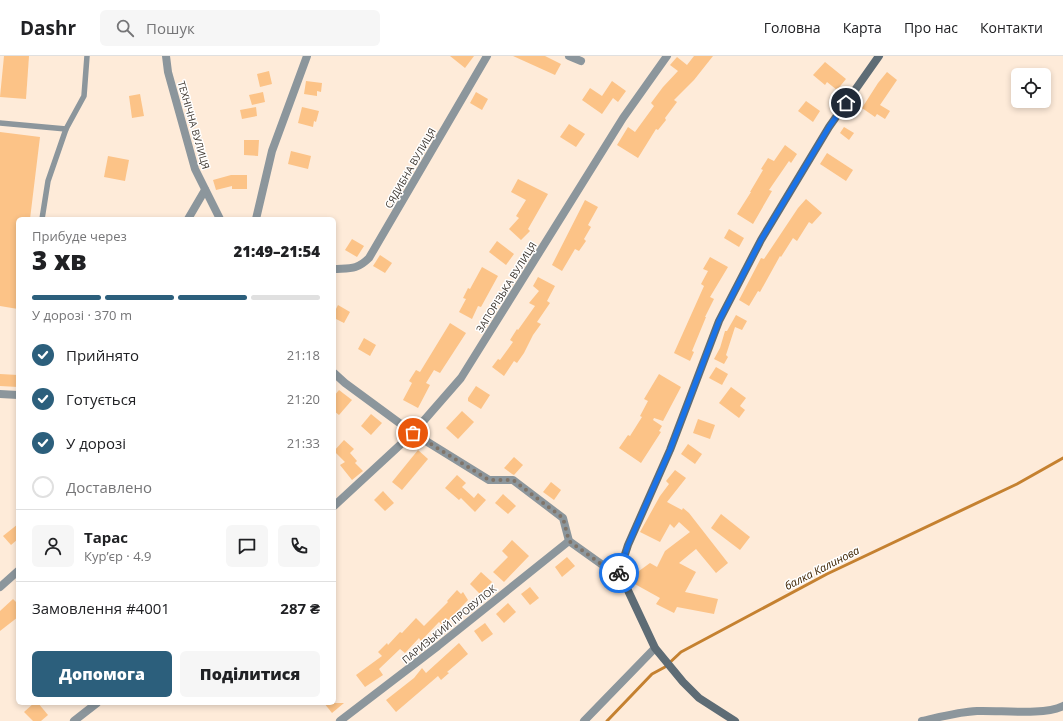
<!DOCTYPE html>
<html lang="uk">
<head>
<meta charset="utf-8">
<style>
  body { margin:0; font-family:"Open Sans",sans-serif; background:#f6f6f6; color:#202124; height:100vh; display:flex; flex-direction:column; font-size:15px; white-space:nowrap }
  * { box-sizing:border-box; margin:0 }
  p { font-size:13px; color:#757577 }
  .icon { flex:none; width:22px; height:22px; fill:none; stroke:currentColor; stroke-width:2; stroke-linecap:round; stroke-linejoin:round }
  .map { position:relative; flex:1; overflow:hidden }
  .sheet { position:absolute; left:16px; top:161px; width:320px; height:488px; display:flex; flex-direction:column; background:#fff; border-radius:6px; box-shadow:0 2px 6px #0003 }
  .sheet>* { flex:none }
  .tools { position:absolute; left:1011px; top:12px; display:grid; gap:8px }
  .tools a { display:grid; place-items:center; width:40px; height:40px; border-radius:6px; background:#fff; box-shadow:0 2px 6px #0003; font-size:20px }
  .pin { position:absolute; display:grid; place-items:center; width:34px; height:34px; color:#fff; margin:-17px; border:2px solid #fff; border-radius:50%; box-shadow:0 1px 4px #0007 }
  .courier { position:absolute; display:grid; place-items:center; width:40px; height:40px; margin:-20px; border:3px solid #1a73e8; border-radius:50%; background:#fff; color:#222; box-shadow:0 1px 5px #0007 }
  .headline em { font-style:normal; font-weight:800 }
  .headline div { display:flex; flex-direction:column-reverse }
  .headline { display:flex; align-items:center; justify-content:space-between; height:68px; padding:0 16px }
  h1 { font-size:26px; font-weight:800; line-height:30px }
  .bar { display:grid; grid-template-columns:repeat(4,1fr); gap:6px 4px; align-content:center; height:48px; padding:0 16px }
  .bar i { height:5px; border-radius:3px; background:#e0e0e0 }
  .bar .active { background:#2c5f7c }
  .bar p { grid-column:span 4 }
  .line { display:flex; align-items:center; gap:10px; padding:0 16px; border-top:1px solid #e0e0e0 }
  .line div { flex:1 }
  .round { display:grid; place-items:center; flex:none; width:42px; height:42px; border-radius:6px; background:#f6f6f6 }
  ol { padding:0 16px; list-style:none }
  li { display:flex; align-items:center; gap:12px; height:44px }
  li p { margin-inline-start:auto }
  li .icon { padding:4px; border-radius:50%; background:#2c5f7c; color:#fff; stroke-width:4 }
  li:last-child { color:#757577 }
  li i { width:22px; height:22px; border:2px solid #e0e0e0; border-radius:50% }
  .button { display:flex; gap:8px; margin-top:auto; padding:8px 16px }
  .button a { flex:1; height:46px; border-radius:6px; background:#2c5f7c; color:#fff; font-size:16px; font-weight:800; line-height:46px; text-align:center }
  .button a+a { background:#f6f6f6; color:#202124 }
  header { display:flex; align-items:center; gap:24px; box-sizing:border-box; height:56px; padding:0 20px; background:#fff; border-bottom:1px solid #e0e0e0 }
  header strong { font-size:19px }
  nav { display:flex; gap:22px; margin-inline-start:auto; font-size:14px }
  .search { width:280px; height:36px; background:#f6f6f6; display:flex; align-items:center; gap:10px; box-sizing:border-box; padding:0 14px; border-radius:6px; color:#757577; font-size:15px }
  .map>svg:first-child { display:block }
  .lines { fill:none; stroke-linecap:round; stroke-linejoin:round }
  .stream { stroke:#c58130; stroke-width:3 }
  .building { fill:#fcc387 }
  .lane { stroke:#8c969c; stroke-width:5.5 }
  .street { stroke:#8c969c; stroke-width:8 }
  .secondary { stroke:#5e6c75; stroke-width:8 }
  .done { stroke:#80756a; stroke-width:4; stroke-dasharray:0 7.2 }
  .route { stroke:#1a73e8; stroke-width:5 }
  .labels { text-anchor:middle; stroke-width:3; stroke-linejoin:round; paint-order:stroke }
  .street-label { font-size:10px; fill:#3c352e; stroke:#fff }
  .water-label { font-size:11px; font-style:italic; fill:#3e2301; stroke:#fff }
</style>
</head>
<body>
<header>
<strong>Dashr</strong>
<div class="search"><svg class="icon" aria-label="search" viewBox="0 0 24 24"><circle cx="10" cy="10" r="6"/><path d="M15 15l6 6"/></svg>Пошук</div>
<nav><a>Головна</a><a>Карта</a><a>Про нас</a><a>Контакти</a></nav>
</header>
<div class="map">
<svg width="1063" height="665" viewBox="0 0 1063 665">
  <rect width="100%" height="100%" fill="#feebd9"/>
  <g class="lines">
    <polyline class="stream" points="607,665 652,618 665,611 681,596 827,518 1017,428 1063,402"/>
  </g>
  <g class="building">
    <polygon points="4,0 29,0 26,43 0,41"/>
    <polygon points="450,0 474,0 465,12"/>
    <polygon points="513,0 545,0 561,8 555,19"/>
    <polygon points="694,0 713,0 694,24 674,44 677,46 665,62 666,64 658,74 656,73 638,102 617,89 628,71 635,76 654,50 651,47 663,31 678,15 670,9 677,1 687,9"/>
    <polygon points="825,6 846,23 837,34 827,26 825,29 813,19"/>
    <polygon points="269,15 272,28 260,31 257,18"/>
    <polygon points="887,16 897,24 880,49 890,55 885,63 877,58 875,61 862,52 878,27"/>
    <polygon points="306,25 322,27 321,36 317,35 317,40 304,38"/>
    <polygon points="612,25 626,35 618,46 613,42 602,58 582,44 590,32 602,40"/>
    <polygon points="263,36 265,46 252,49 249,39"/>
    <polygon points="476,36 488,43 482,54 470,47"/>
    <polygon points="140,38 144,60 132,62 129,40"/>
    <polygon points="806,45 820,55 813,66 798,55"/>
    <polygon points="256,51 257,60 242,63 240,54"/>
    <polygon points="302,51 319,55 316,66 314,65 313,71 298,67"/>
    <polygon points="569,68 585,78 576,91 560,81"/>
    <polygon points="844,71 854,77 849,84 840,77"/>
    <polygon points="0,76 40,81 30,163 18,163 18,253 0,250"/>
    <polygon points="244,84 259,84 258,100 244,99"/>
    <polygon points="785,89 797,98 791,107 789,105 769,134 772,135 753,168 737,158 751,136 750,136 763,114 761,113 768,102 774,105"/>
    <polygon points="291,95 311,100 308,113 288,108"/>
    <polygon points="827,97 853,114 846,125 820,108"/>
    <polygon points="108,100 129,104 125,125 104,121"/>
    <polygon points="231,119 247,119 247,133 232,133 232,130 216,134 213,124"/>
    <polygon points="518,123 548,138 528,173 530,175 521,184 509,173 519,162 516,160 526,144 511,136"/>
    <polygon points="806,143 822,157 812,168 809,166 797,185 793,182 781,201 780,200 760,236 758,235 749,250 739,244 761,202 764,203 798,152"/>
    <polygon points="585,144 598,151 588,169 591,171 584,183 586,185 579,195 575,193 562,215 552,209"/>
    <polygon points="729,173 744,182 739,191 724,182"/>
    <polygon points="352,183 364,190 357,201 345,194"/>
    <polygon points="497,185 514,198 506,209 489,196"/>
    <polygon points="380,199 392,207 385,217 373,210"/>
    <polygon points="710,201 728,211 710,241 714,243 705,261 706,261 692,295 694,296 690,305 674,297 704,230 701,228 708,215 703,213"/>
    <polygon points="482,211 498,220 481,251 478,250 472,263 459,256 466,243 463,242 468,232 470,233"/>
    <polygon points="538,221 555,230 547,245 550,247 537,266 541,268 533,279 524,297 517,307 514,305 504,320 492,311 498,303 500,304 513,286 510,284 517,273 518,274 535,250 529,247 539,235 533,230"/>
    <polygon points="338,249 350,256 344,267 334,262 334,257"/>
    <polygon points="736,259 747,265 742,274 735,271 726,299 728,301 724,308 714,303 720,292 725,275 727,275"/>
    <polygon points="450,267 466,277 440,317 434,314 426,327 430,329 418,352 403,344 412,327 409,325 416,314 420,316"/>
    <polygon points="364,282 376,289 370,300 358,293"/>
    <polygon points="716,311 728,318 722,329 709,322"/>
    <polygon points="0,318 18,319 18,331 0,330"/>
    <polygon points="659,318 681,331 663,365 654,362 653,364 662,370 659,375 661,376 641,407 619,392 628,379 630,380 642,361 640,360 648,345 644,343"/>
    <polygon points="476,330 490,339 481,353 468,345 468,342"/>
    <polygon points="731,331 746,342 740,350 745,354 739,362 719,347"/>
    <polygon points="339,334 352,344 339,359 334,355 334,340"/>
    <polygon points="462,355 474,366 458,383 446,372"/>
    <polygon points="371,358 382,367 371,379 361,370"/>
    <polygon points="698,363 715,369 710,383 693,377"/>
    <polygon points="344,384 354,393 350,397 357,405 355,407 363,415 352,424 340,409 345,406 334,395"/>
    <polygon points="688,388 702,398 695,408 681,398"/>
    <polygon points="418,394 428,403 402,434 392,426"/>
    <polygon points="514,401 523,409 514,419 512,418 504,412"/>
    <polygon points="675,414 686,422 667,446 682,454 683,452 689,457 728,507 716,517 696,493 679,507 696,516 685,536 718,543 714,558 677,551 674,557 656,548 660,542 633,527 639,515 650,507 657,511 665,495 690,476 679,466 674,472 670,468 660,486 640,476 660,440 669,428 666,425"/>
    <polygon points="457,419 466,427 462,431 474,442 478,437 486,444 475,456 461,442 459,444 445,432"/>
    <polygon points="551,426 561,434 554,444 543,436"/>
    <polygon points="383,435 394,447 385,455 374,444"/>
    <polygon points="503,438 516,450 508,458 495,447"/>
    <polygon points="721,458 750,481 740,494 711,472"/>
    <polygon points="18,468 18,483 11,489 3,480"/>
    <polygon points="512,484 529,500 504,526 493,516 508,501 502,495"/>
    <polygon points="567,501 575,510 562,521 555,511"/>
    <polygon points="481,516 492,526 480,538 470,528"/>
    <polygon points="530,531 539,542 530,549 521,538"/>
    <polygon points="457,534 461,538 463,536 468,544 443,570 439,566 421,585 419,582 405,597 400,593 379,613 383,619 365,631 356,619 382,600 378,596 387,587 388,589 400,576 402,577 416,562 424,570 448,546 447,545"/>
    <polygon points="13,543 18,548 18,561 0,575 0,555"/>
    <polygon points="508,547 516,556 504,567 496,558"/>
    <polygon points="485,567 493,578 482,586 474,575"/>
    <polygon points="459,587 468,598 447,616 449,617 441,624 438,620 396,656 386,644 414,622 422,612 426,617"/>
    <polygon points="34,647 38,647 48,659 41,665 33,665 24,656"/>
    <polygon points="324,647 344,647 332,657"/>
  </g>
  <g class="lines">
    <g class="lane">
      <polyline points="0,67 66,73"/>
      <polyline points="42,163 48,125 66,73 84,40 87,0"/>
    </g>
    <g class="street">
      <polyline points="166,0 168,16 195,113 220,163"/>
      <polyline points="569,0 581,5"/>
      <polyline points="188,163 205,134"/>
      <polyline points="256,163 272,95 307,0"/>
      <path d="M334,213C350,212 357,214 369,202L487,0"/>
      <polyline points="334,317 345,327 413,377 489,424 513,424 563,462 569,485 618,520 624,526"/>
      <polyline points="0,338 18,339"/>
      <polyline points="334,450 413,377 461,322 623,62 667,0"/>
      <polyline points="0,531 18,515"/>
      <polyline points="74,665 97,647"/>
      <polyline points="340,665 438,590 569,485"/>
      <polyline points="584,665 655,592"/>
      <path d="M922,665C940,661 958,656 977,655C1001,654 1042,660 1063,650"/>
    </g>
    <g class="secondary">
      <polyline points="618,520 628,489 670,394 719,265 761,184 829,71 879,0"/>
      <polyline points="624,526 655,592 683,626 699,642 735,665"/>
    </g>
  </g>
  <g class="lines">
    <polyline class="done" points="413,377 489,424 513,424 563,462 569,485 618,520 619,517"/>
    <polyline class="route" points="619,517 628,489 670,394 719,265 761,184 829,71 846,47"/>
  </g>
  <g class="labels">
    <g class="street-label">
      <text transform="translate(194 69) rotate(74)" y="4">ТЕХНІЧНА ВУЛИЦЯ</text>
      <text transform="translate(410 112) rotate(-60)" y="4">СЯДИБНА ВУЛИЦЯ</text>
      <text transform="translate(506 231) rotate(-58)" y="4">ЗАПОРІЗЬКА ВУЛИЦЯ</text>
      <text transform="translate(449 568) rotate(-39)" y="4">ПАРИЗЬКИЙ ПРОВУЛОК</text>
    </g>
    <g class="water-label">
      <text transform="translate(822 512) rotate(-27)" y="4">балка Калинова</text>
    </g>
  </g>
</svg>
<div class="tools">
<a><svg class="icon" aria-label="locate" viewBox="0 0 24 24"><circle cx="12" cy="12" r="6"/><path d="M12 2v4M12 18v4M2 12h4M18 12h4"/></svg></a>
</div>
<div class="pin" style="left:413px;top:377px;background:#ea580c"><svg class="icon" aria-label="bag" viewBox="0 0 24 24"><path d="M5 8h14l-1 12H6zM9 8a3 3 0 0 1 6 0"/></svg></div>
<div class="pin" style="left:846px;top:47px;background:#1f2937"><svg class="icon" aria-label="home" viewBox="0 0 24 24"><path d="M3 11l9-7 9 7M6 9v11h12V9"/></svg></div>
<div class="courier" style="left:619px;top:517px"><svg class="icon" aria-label="bike" viewBox="0 0 24 24"><circle cx="6" cy="16" r="4"/><circle cx="18" cy="16" r="4"/><path d="M6 16l4-8h5l3 8M10 8l3 8H6M13 5h3"/></svg></div>
<section class="sheet">
<div class="headline"><div><h1>3 хв</h1><p>Прибуде через</p></div><em>21:49–21:54</em></div>
<div class="bar"><i class="active"></i><i class="active"></i><i class="active"></i><i></i><p>У дорозі · 370 m</p></div>
<ol>
<li><svg class="icon" aria-label="check" viewBox="0 0 24 24"><path d="M5 12l5 5 9-10"/></svg>Прийнято<p>21:18</p></li>
<li><svg class="icon" aria-label="check" viewBox="0 0 24 24"><path d="M5 12l5 5 9-10"/></svg>Готується<p>21:20</p></li>
<li><svg class="icon" aria-label="check" viewBox="0 0 24 24"><path d="M5 12l5 5 9-10"/></svg>У дорозі<p>21:33</p></li>
<li><i></i>Доставлено</li>
</ol>
<div class="line" style="height:72px"><a class="round"><svg class="icon" aria-label="person" viewBox="0 0 24 24"><circle cx="12" cy="8" r="4"/><path d="M4 21q1-7 8-7t8 7"/></svg></a><div><b>Тарас</b><p>Кур’єр · 4.9</p></div><a class="round"><svg class="icon" aria-label="chat" viewBox="0 0 24 24"><path d="M4 5h16v11H9l-5 4z"/></svg></a><a class="round"><svg class="icon" aria-label="phone" viewBox="0 0 24 24"><path d="M5 4h4l2 5-3 2q2 4 5 5l2-3 5 2v4C11 20 4 13 5 4z"/></svg></a></div>
<div class="line" style="height:52px"><div>Замовлення #4001</div><b>287 ₴</b></div>
<div class="button"><a>Допомога</a><a>Поділитися</a></div>
</section>
</div>
</body>
</html>
